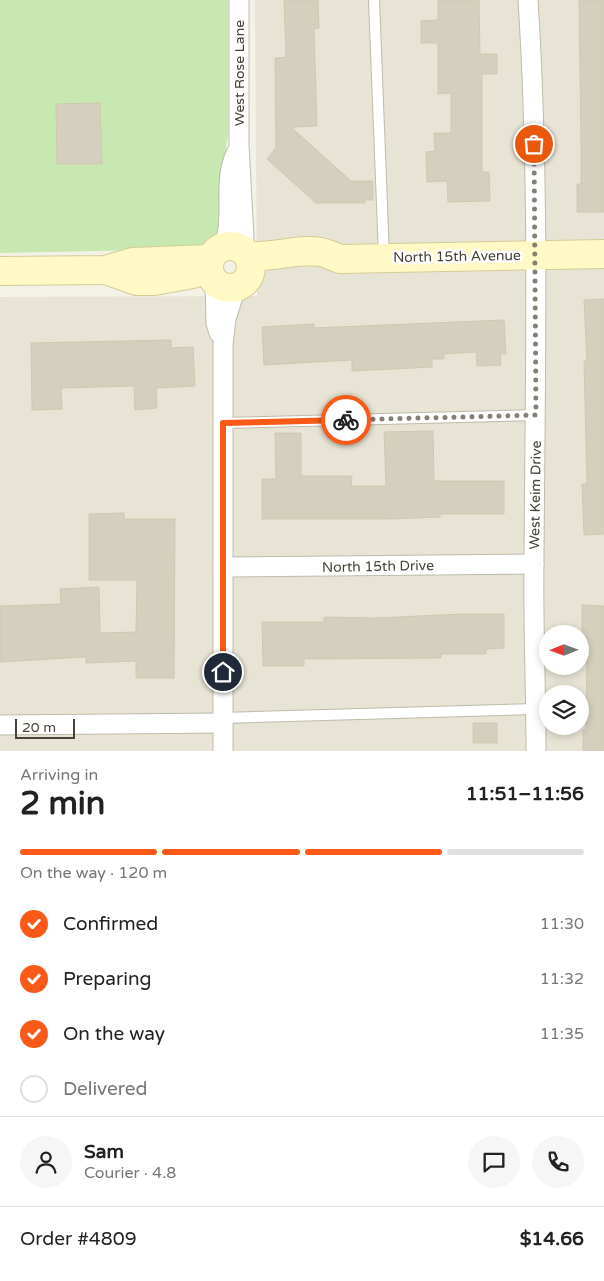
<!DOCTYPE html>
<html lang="en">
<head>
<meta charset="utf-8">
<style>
  body { margin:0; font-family:"Varela Round",sans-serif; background:#f6f6f6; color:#222; height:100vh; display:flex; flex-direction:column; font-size:19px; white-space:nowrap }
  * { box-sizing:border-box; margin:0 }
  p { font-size:16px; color:#767676 }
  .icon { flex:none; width:28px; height:28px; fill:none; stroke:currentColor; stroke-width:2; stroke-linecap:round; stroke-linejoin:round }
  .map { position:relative; height:751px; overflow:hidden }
  .sheet { display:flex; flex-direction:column; background:#fff; flex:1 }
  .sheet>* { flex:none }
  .needle { width:32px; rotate:269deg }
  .tools { position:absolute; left:539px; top:625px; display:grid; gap:10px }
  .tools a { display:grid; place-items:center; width:50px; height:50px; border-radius:50%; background:#fff; box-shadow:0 2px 8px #0003; font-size:25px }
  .scale { position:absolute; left:15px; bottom:12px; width:60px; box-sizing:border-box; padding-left:5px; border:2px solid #474336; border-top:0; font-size:14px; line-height:18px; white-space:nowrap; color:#474336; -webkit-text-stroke:4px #fff; paint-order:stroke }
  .pin { position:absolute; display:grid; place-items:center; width:42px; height:42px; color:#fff; margin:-21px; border:2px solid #fff; border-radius:50%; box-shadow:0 1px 5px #0007 }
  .courier { position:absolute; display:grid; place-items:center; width:50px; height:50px; margin:-25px; border:4px solid #fb5917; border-radius:50%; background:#fff; color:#222; box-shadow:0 1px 6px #0007 }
  .summary em { font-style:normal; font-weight:700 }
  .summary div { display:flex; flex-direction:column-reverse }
  .summary { display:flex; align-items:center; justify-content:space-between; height:85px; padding:0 20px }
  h1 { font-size:32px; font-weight:700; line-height:38px }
  .bar { display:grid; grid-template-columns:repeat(4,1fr); gap:8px 5px; align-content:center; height:60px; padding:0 20px }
  .bar i { height:6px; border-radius:4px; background:#e0e0e0 }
  .bar .on { background:#fb5917 }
  .bar p { grid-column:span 4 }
  .line { display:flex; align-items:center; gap:12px; padding:0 20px; border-top:1px solid #e0e0e0 }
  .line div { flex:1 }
  .round { display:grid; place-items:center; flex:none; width:52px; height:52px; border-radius:26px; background:#f6f6f6 }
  ol { padding:0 20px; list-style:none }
  li { display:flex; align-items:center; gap:15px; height:55px }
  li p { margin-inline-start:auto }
  li .icon { padding:5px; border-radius:50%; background:#fb5917; color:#fff; stroke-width:4 }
  li:last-child { color:#767676 }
  li i { width:28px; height:28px; border:2px solid #e0e0e0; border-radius:50% }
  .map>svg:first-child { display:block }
  .residential { fill:#e8e4d5; fill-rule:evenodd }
  .green { fill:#c7e8b0 }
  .building { fill:#d5cfbd; stroke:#d0c8b0 }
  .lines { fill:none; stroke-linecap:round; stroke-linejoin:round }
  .lane-casing { stroke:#bfbbaa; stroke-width:12 }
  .street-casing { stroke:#bfbbaa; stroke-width:21 }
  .secondary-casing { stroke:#d4cc97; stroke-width:30 }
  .lane { stroke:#fff; stroke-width:10 }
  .street { stroke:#fff; stroke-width:19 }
  .secondary { stroke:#fff9c6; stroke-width:28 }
  .done { stroke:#848074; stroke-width:5; stroke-dasharray:0 9 }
  .route { stroke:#fb5917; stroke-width:6 }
  .labels { text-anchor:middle; stroke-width:5; stroke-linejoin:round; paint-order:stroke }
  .street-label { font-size:14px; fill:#474336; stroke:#fff }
</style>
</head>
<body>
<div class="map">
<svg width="604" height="751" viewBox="0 0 604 751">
  <rect width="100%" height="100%" fill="#f4f2e7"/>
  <path class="residential" d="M255,0H604V751H0V297L257,296ZM548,634H580V666H548ZM548,694H580V726H548Z"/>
  <path class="green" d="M0,0H228V135L221,178V234C212,245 205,248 192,249L0,253Z"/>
  <g class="building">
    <polygon points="284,0 318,0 319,28 314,29 317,126 291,127 351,181 373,181 373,200 365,200 365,203 316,203 267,159 276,148 275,58 286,57"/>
    <polygon points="438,0 479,0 480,54 497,54 497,74 482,74 482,172 489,172 490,201 448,202 447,181 427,182 426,152 435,151 434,133 451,133 451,93 438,94 438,43 421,43 421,21 438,20"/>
    <polygon points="579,0 604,0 604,212 577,212 577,184 581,184 581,144"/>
    <polygon points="100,103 102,164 57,164 56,104"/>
    <polygon points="604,299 604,534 584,535 582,484 587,484 584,361 587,361 584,300"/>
    <polygon points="504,320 506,354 500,354 501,365 477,366 476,352 444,354 444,359 432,359 432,367 352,371 352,360 264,365 262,327 314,324 314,328"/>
    <polygon points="171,340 171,348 193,347 195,386 156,388 157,408 135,410 134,386 61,388 62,409 32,410 31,343"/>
    <polygon points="433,431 434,481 504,481 504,514 440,514 440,517 389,519 262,519 262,479 276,479 275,433 301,433 301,476 352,476 351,486 386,486 384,432"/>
    <polygon points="124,513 124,519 175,519 174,678 136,678 136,661 86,663 86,657 0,662 0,606 61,604 60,589 99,587 100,633 136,632 137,580 89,580 89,514"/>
    <polygon points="582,605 604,606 604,751 583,751 583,730 586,730 587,648 582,648"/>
    <polygon points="463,614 504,614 504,648 486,649 486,654 441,654 441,658 304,659 304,666 263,666 262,622 324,622 324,617 375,618"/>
    <rect x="473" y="723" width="24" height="20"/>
  </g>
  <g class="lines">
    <defs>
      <g id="lane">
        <polyline points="374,0 384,256"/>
        <polyline points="223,423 536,415"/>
        <polyline points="223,718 536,709"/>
      </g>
      <g id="street">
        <polyline points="239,0 239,145 244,237 242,249"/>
        <path d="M528,0C540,187 535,375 534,562C533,625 536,688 536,751"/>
        <path d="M224,246C235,216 222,183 236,153"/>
        <polyline points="215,282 216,323 219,333"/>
        <polyline points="223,567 534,564"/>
        <polyline points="0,725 223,723"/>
        <polyline points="223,751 223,344 226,319 236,287"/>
      </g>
      <g id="secondary">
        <circle cx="230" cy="267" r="21"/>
        <path d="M248,256C273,258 299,248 321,252C327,253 334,257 340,259L604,254"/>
        <polyline points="106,270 137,281 154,281 193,274"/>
        <polyline points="0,271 105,270 133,262 210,259"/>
      </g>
    </defs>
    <use href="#lane" class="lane-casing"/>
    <use href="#street" class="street-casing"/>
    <use href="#secondary" class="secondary-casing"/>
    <use href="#lane" class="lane"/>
    <use href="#street" class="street"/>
    <use href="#secondary" class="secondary"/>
  </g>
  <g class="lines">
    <polyline class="done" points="346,420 536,415 534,144"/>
    <polyline class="route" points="223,672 223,423 346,420"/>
  </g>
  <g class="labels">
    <g class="street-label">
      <text transform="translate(239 73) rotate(-90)" y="5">West Rose Lane</text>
      <text transform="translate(457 256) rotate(-1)" y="5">North 15th Avenue</text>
      <text transform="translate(535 495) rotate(-89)" y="5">West Keim Drive</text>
      <text transform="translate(378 566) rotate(-1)" y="5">North 15th Drive</text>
    </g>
  </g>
</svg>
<div class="tools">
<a><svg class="needle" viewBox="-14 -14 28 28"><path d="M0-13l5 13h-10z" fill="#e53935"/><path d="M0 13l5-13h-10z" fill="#767676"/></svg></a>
<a><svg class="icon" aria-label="layers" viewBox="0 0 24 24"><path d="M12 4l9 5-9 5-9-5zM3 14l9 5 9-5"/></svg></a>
</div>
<div class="scale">20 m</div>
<div class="pin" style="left:534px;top:144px;background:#ea580c"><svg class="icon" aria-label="bag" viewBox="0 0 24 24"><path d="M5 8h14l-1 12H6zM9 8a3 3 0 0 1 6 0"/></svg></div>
<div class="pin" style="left:223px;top:672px;background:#1f2937"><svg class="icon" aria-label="home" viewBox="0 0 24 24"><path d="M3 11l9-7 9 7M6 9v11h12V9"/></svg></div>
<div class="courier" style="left:346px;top:420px"><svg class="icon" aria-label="bike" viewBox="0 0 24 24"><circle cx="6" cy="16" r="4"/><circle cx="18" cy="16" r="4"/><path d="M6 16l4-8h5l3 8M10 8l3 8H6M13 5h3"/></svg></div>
</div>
<section class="sheet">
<div class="summary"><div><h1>2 min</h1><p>Arriving in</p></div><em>11:51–11:56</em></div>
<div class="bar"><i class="on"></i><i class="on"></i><i class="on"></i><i></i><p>On the way · 120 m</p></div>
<ol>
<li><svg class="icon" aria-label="check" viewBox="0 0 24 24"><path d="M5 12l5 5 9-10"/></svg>Confirmed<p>11:30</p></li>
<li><svg class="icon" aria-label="check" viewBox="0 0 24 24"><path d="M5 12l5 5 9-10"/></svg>Preparing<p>11:32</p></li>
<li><svg class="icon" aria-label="check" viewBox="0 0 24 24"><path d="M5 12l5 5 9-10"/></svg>On the way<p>11:35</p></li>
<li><i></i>Delivered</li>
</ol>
<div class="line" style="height:90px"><a class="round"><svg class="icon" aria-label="person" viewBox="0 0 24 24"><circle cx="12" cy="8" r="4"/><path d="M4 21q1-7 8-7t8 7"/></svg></a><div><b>Sam</b><p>Courier · 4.8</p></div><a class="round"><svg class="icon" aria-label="chat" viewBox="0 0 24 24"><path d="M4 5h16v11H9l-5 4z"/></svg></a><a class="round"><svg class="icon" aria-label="phone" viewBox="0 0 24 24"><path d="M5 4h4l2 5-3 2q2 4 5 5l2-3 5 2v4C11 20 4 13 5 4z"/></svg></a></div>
<div class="line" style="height:65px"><div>Order #4809</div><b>$14.66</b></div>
</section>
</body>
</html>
